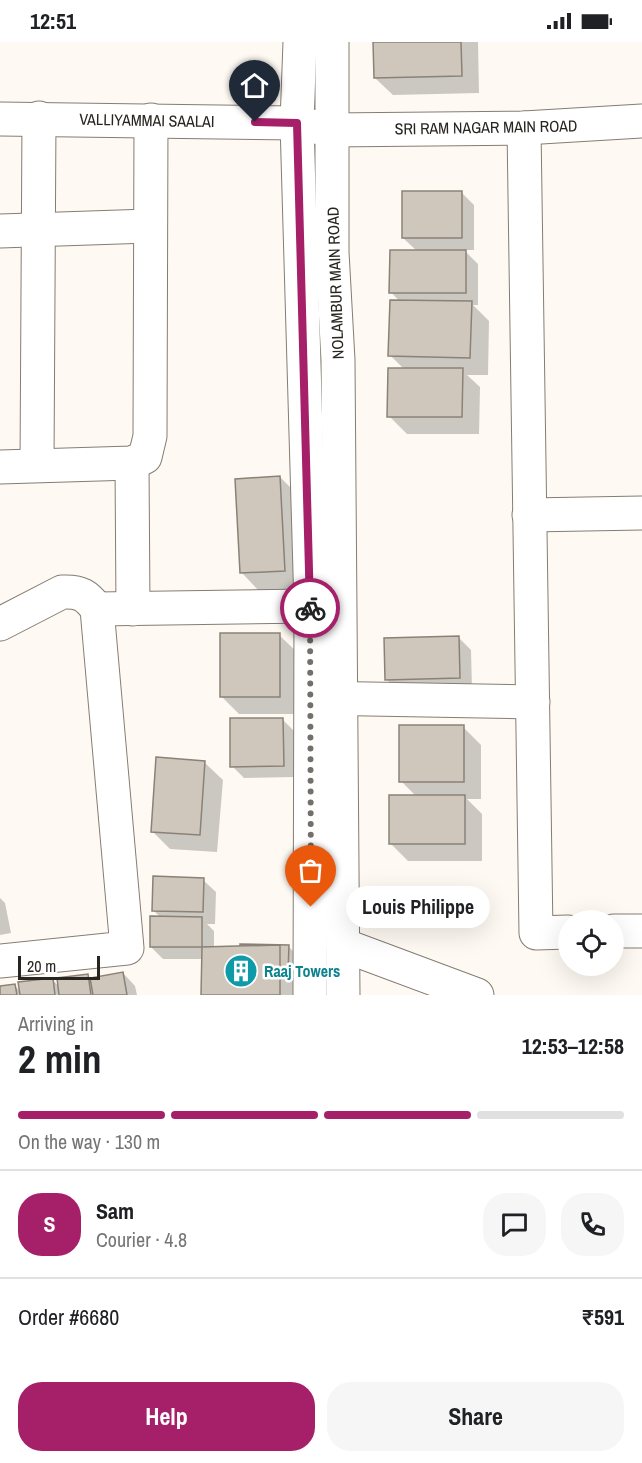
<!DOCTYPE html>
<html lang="en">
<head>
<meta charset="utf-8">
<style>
  body { margin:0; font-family:"Archivo Narrow",sans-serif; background:#f6f6f6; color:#202124; height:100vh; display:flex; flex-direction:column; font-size:22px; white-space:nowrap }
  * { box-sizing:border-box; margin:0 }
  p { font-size:20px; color:#757577 }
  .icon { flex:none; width:33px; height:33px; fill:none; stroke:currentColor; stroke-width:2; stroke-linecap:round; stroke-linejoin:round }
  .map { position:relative; height:953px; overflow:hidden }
  .sheet { display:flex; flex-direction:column; background:#fff; flex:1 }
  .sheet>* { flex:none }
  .buttons { position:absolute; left:558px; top:868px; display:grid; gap:12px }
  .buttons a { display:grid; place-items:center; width:66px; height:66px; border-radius:50%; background:#fff; box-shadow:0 6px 24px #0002; font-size:30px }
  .scale { position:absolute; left:18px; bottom:15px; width:82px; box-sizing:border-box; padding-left:6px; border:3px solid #282521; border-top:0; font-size:16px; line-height:21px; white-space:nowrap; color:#282521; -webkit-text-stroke:4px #fff; paint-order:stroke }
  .pin { position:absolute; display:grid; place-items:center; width:51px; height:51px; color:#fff; margin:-62px -26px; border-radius:50% 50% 50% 0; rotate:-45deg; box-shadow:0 0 6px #0007 }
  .pin .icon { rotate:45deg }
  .courier { position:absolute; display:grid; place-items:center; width:60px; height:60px; margin:-30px; border:4px solid #a61f69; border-radius:50%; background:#fff; color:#222; box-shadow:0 2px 8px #0007 }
  .bubble { position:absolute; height:42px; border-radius:21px; background:#fff; box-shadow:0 6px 24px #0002; font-size:20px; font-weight:700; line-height:42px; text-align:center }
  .summary em { font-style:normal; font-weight:700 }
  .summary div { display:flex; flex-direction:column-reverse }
  .summary { display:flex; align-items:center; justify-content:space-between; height:102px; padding:0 18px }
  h1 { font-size:39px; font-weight:700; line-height:45px }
  .bar { display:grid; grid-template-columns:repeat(4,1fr); gap:9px 6px; align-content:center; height:72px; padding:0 18px }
  .bar i { height:8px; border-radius:4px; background:#e0e0e0 }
  .bar .on { background:#a61f69 }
  .bar p { grid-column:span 4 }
  .line { display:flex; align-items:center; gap:15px; padding:0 18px; border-top:2px solid #e0e0e0 }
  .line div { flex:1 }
  .round { display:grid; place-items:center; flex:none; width:63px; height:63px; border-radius:24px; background:#f6f6f6 }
  .cta { display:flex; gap:12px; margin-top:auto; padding:12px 18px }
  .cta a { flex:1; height:69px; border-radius:24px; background:#a61f69; color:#fff; font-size:24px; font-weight:700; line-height:69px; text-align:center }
  .cta a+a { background:#f6f6f6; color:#202124 }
  .status { display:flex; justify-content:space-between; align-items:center; height:42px; padding:0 30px; background:#fff; direction:ltr }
  .status svg { height:16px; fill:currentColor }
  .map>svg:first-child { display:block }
  .shadow { fill:#0003 }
  .building { fill:#d0c7bc; stroke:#8a8278; stroke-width:1.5 }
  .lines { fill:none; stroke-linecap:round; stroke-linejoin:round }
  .minor-casing { stroke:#857d72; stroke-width:35 }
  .major-casing { stroke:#857d72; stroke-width:35 }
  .minor { stroke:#fff; stroke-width:33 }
  .major { stroke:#fff; stroke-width:33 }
  .done { stroke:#736f6a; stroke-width:6; stroke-dasharray:0 10.8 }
  .route { stroke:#a61f69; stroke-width:8 }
  .labels { text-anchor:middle; stroke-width:5; stroke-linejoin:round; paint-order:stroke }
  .street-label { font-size:16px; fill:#282521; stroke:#fff }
  .culture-label { font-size:16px; font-weight:bold; fill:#0d838f; stroke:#fff; text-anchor:start }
</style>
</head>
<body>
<div class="status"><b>12:51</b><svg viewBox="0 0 49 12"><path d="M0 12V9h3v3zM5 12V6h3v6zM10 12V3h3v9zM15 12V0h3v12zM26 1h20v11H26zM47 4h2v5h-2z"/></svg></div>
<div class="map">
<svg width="642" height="953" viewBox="0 0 642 953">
  <rect width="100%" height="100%" fill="#fef9f2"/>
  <g class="shadow">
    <polygon points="374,0 478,0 479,51 393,53 375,36"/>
    <polygon points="461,150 474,163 474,208 464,208 478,222 478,263 473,263 489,279 488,333 467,333 480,345 479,392 407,392 389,374 404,327 390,313 400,260 391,250 418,210 403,196"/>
    <polygon points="280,435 298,453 303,546 259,549 242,531"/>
    <polygon points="279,593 297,610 297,672 239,672 221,654"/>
    <polygon points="459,596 471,608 472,648 399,650 387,638"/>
    <polygon points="282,677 295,690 295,735 244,736 232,724"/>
    <polygon points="463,685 481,703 481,757 467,757 482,772 482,819 408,819 390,801 416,754 401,739"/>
    <polygon points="205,721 223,738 217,810 170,807 152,789"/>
    <polygon points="203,838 216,850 215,882 207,882 214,889 214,906 288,904 294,910 301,953 203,953 203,917 163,917 151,905 161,876 153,868"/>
    <polygon points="0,856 5,861 11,891 0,893"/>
    <polygon points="123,931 135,944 137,953 0,953 0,946 14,943 21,950 53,938 59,945 88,934 91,937"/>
  </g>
  <g class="building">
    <polygon points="373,0 461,0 462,34 374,36"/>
    <rect x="402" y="149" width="60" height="47"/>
    <polygon points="390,208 466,208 466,251 389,251"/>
    <polygon points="390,258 472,259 470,316 388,314"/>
    <polygon points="388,326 463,326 462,375 387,375"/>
    <polygon points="280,434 285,529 240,531 235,437"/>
    <rect x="220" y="591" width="60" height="64"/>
    <polygon points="459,594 460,636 385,638 384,596"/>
    <polygon points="230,676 283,676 284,724 230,725"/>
    <rect x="399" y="683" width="65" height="57"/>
    <polygon points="156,715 205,719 200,793 151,790"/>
    <rect x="389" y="753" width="76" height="49"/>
    <polygon points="153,834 204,836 203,870 152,869"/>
    <polygon points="150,874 202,875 202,905 150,905"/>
    <polygon points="240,902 289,903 288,930 240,930"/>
    <polygon points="280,903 280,953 201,953 202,905"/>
    <polygon points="123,930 127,953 93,953 90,936"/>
    <polygon points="88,932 91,953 59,953 57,936"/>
    <polygon points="53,936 55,953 20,953 18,940"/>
    <polygon points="15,942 17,953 0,953 0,944"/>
  </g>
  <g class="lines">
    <defs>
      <g id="minor">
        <polyline points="0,77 297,81 330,88 524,86 642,79"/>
        <polyline points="524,86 536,891 568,890"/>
        <polyline points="0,189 149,184"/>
        <polyline points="132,421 133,567"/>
        <polyline points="37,423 39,76"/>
        <polyline points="0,425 132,421 145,415 150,394 151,78"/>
        <polyline points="529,473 642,471"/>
        <polyline points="97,567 311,564"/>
        <path d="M0,582L62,550C81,549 87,554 97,567L127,906L0,919"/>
        <polyline points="312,656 533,660"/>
        <polyline points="614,889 642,889"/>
        <polyline points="343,903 477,953"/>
      </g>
      <g id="major">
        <polyline points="300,0 297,81 311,564 310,953"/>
        <polyline points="332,0 332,210 338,318 343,953"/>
      </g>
    </defs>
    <use href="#minor" class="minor-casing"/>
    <use href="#major" class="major-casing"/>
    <use href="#minor" class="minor"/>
    <use href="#major" class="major"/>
  </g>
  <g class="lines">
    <polyline class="done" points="310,566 311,865"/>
    <polyline class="route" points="255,80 297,81 310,566"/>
  </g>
  <defs>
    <symbol id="building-disc" viewBox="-11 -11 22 22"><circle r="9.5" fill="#0f9aa8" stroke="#fff"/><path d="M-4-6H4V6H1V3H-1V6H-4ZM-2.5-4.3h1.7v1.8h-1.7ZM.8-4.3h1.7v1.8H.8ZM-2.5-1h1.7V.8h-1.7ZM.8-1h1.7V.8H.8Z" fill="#fff"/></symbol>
  </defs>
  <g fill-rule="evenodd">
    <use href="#building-disc" x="222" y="910" width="38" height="38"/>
  </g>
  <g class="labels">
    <g class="street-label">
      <text transform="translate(147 78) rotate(1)" y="6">VALLIYAMMAI SAALAI</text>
      <text transform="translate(486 85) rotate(-1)" y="6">SRI RAM NAGAR MAIN ROAD</text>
      <text transform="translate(335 241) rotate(-92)" y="6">NOLAMBUR MAIN ROAD</text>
    </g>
    <g class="culture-label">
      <text x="264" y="935">Raaj Towers</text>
    </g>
  </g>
</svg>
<div class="buttons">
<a><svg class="icon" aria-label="locate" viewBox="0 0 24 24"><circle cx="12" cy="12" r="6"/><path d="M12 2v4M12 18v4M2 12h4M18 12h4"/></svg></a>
</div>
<div class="scale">20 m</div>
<div class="pin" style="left:311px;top:865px;background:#ea580c"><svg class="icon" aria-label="bag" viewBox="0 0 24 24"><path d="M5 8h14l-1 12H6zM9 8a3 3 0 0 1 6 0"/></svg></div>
<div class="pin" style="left:255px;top:80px;background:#1f2937"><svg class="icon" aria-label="home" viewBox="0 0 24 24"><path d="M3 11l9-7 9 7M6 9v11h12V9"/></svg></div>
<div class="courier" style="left:310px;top:566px"><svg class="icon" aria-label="bike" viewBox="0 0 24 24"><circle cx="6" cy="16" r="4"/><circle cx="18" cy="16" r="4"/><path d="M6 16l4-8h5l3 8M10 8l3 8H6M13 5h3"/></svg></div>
<div class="bubble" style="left:346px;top:844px;width:144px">Louis Philippe</div>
</div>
<section class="sheet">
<div class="summary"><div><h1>2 min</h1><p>Arriving in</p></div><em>12:53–12:58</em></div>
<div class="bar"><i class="on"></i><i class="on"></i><i class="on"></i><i></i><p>On the way · 130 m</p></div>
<div class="line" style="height:108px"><b class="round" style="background:#a61f69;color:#fff">S</b><div><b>Sam</b><p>Courier · 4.8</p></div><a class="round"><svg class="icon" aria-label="chat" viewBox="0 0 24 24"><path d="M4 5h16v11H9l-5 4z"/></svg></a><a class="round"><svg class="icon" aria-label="phone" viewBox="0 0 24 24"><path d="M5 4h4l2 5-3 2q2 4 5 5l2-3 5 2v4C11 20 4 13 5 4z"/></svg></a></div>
<div class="line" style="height:78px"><div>Order #6680</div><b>₹591</b></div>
<div class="cta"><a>Help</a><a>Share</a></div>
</section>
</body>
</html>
